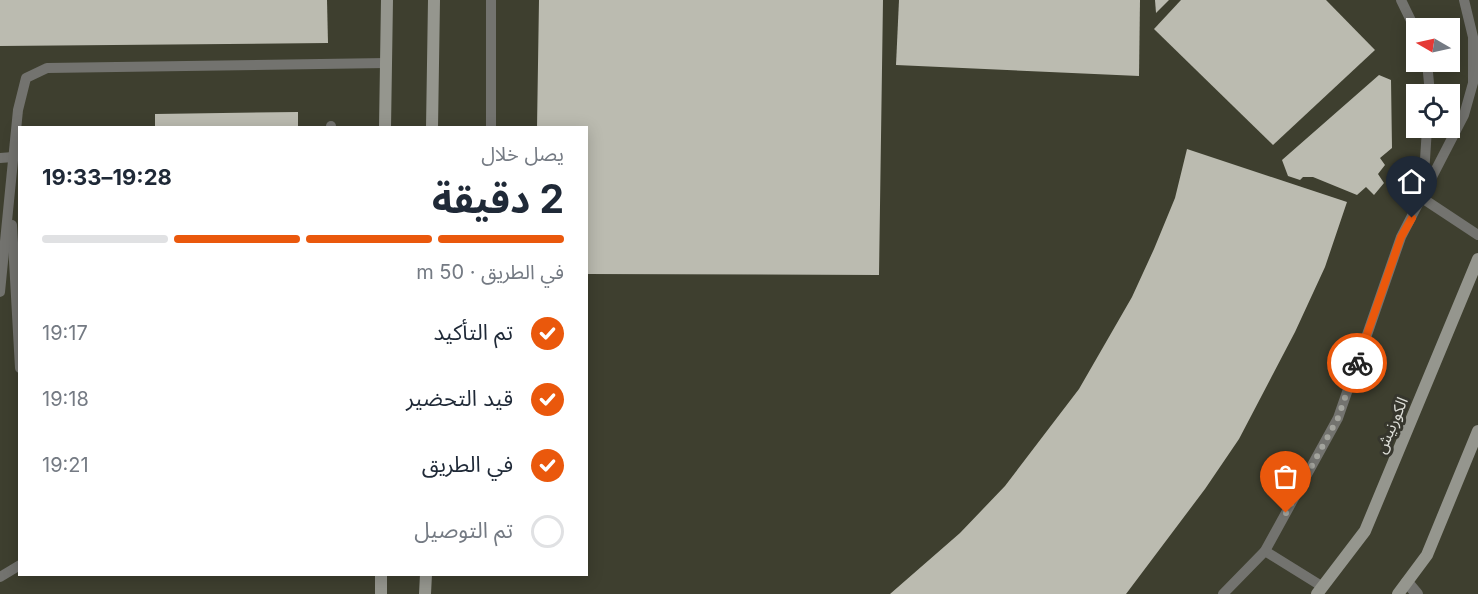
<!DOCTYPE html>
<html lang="ar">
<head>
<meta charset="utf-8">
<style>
  body { margin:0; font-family:Inter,"Noto Sans Arabic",sans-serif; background:#f2f2f3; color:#1f2937; direction:rtl; height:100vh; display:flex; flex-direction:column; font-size:22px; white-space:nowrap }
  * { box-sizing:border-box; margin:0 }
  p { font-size:20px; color:#747a83 }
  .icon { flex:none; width:33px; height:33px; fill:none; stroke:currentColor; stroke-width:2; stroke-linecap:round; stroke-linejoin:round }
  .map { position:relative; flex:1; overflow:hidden; direction:ltr }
  .side { position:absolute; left:18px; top:126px; width:570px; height:450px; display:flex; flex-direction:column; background:#fff; border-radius:0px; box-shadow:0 3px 15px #0003; direction:rtl }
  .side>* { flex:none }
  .needle { width:39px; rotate:279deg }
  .controls { position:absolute; left:1406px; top:18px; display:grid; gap:12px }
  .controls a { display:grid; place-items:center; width:54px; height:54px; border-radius:0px; background:#fff; box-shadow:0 3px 15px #0003; font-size:30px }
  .pin { position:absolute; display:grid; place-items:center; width:51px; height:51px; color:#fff; margin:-62px -26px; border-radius:50% 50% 50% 0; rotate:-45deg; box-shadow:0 0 6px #0007 }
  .pin .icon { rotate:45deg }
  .courier { position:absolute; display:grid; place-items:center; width:60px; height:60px; margin:-30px; border:4px solid #ea580c; border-radius:50%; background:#fff; color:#222; box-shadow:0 2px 8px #0007 }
  .head em { font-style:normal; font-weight:700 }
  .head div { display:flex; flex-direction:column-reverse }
  .head { display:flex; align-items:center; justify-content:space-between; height:102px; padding:0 24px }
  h1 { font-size:39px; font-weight:700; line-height:45px }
  .bar { display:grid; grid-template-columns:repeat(4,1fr); gap:9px 6px; align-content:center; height:72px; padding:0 24px }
  .bar i { height:8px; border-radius:4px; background:#e0e1e3 }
  .bar .selected { background:#ea580c }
  .bar p { grid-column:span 4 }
  ol { padding:0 24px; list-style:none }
  li { display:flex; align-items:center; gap:18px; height:66px }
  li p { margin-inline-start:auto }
  li .icon { padding:6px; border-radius:50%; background:#ea580c; color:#fff; stroke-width:4 }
  li:last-child { color:#747a83 }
  li i { width:33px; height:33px; border:3px solid #e0e1e3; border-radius:50% }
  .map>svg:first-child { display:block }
  .built { fill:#3e3f2f; fill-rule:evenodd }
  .building { fill:#bbbbb0 }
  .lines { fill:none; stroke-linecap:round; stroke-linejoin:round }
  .lane { stroke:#73736f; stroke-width:10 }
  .street { stroke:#73736f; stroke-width:12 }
  .secondary { stroke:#95968e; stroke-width:12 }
  .done { stroke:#a3a49d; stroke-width:6; stroke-dasharray:0 10.8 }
  .route { stroke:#ea580c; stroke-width:8 }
  .labels { text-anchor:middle; stroke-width:6; stroke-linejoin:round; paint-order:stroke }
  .street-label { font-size:16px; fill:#dedfd9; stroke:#36362d }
</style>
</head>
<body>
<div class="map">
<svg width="1478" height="594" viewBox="0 0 1478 594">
  <rect width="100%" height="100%" fill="#36362d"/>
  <path class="built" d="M0,0H1478V594H0ZM1416,28H1449V62H1416ZM1416,94H1449V128H1416ZM20,128H586V574H20Z"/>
  <g class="building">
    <polygon points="0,0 327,0 328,43 0,46"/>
    <polygon points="539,0 883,0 879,275 586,274 586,128 537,128"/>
    <polygon points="899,0 1140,0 1139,76 896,65"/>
    <polygon points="1155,0 1169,0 1156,13"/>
    <polygon points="1181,0 1326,0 1375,50 1273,145 1154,29"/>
    <polygon points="1379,75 1391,80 1392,148 1380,158 1385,165 1378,174 1384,183 1374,195 1366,187 1357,195 1313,177 1303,177 1300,180 1288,176 1282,160"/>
    <polygon points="298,112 298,128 155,128 155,114"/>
    <polygon points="1187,149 1347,202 1325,267 1295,332 1239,439 1205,489 1126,594 890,594 960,533 1005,486 1079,389 1132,297 1154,249 1175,198"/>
  </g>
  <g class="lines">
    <g class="lane">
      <polyline points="491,0 491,128"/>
      <polyline points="1401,0 1416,31"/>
      <polyline points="1427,62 1430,94"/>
      <polyline points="331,128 331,126"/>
      <polyline points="0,158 13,157"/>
      <polyline points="1423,191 1427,128"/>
      <polyline points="1422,198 1478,235"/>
      <polyline points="12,225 20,368"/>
      <polyline points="0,292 18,110 26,78 47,68 386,63"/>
      <polyline points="1265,551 1323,587"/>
      <polyline points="0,577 20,565"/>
      <polyline points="1223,594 1265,551 1338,418 1401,237 1464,115 1473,83 1473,37 1464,0"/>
    </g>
    <polyline class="street" points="1407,582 1417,594"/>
    <g class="secondary">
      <polyline points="385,128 387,0"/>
      <polyline points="432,128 434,0"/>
      <polyline points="381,594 381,574"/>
      <polyline points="425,594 426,574"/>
      <polyline points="1317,594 1365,531 1478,259"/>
      <polyline points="1398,594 1427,555 1478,431"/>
    </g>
  </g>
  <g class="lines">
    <polyline class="done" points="1286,513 1338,418 1357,363"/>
    <polyline class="route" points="1357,363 1401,237 1412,218"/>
  </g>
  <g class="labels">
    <g class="street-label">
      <text transform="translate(1391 425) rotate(-67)" y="6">الكورنيش</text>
    </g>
  </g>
</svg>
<div class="controls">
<a><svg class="needle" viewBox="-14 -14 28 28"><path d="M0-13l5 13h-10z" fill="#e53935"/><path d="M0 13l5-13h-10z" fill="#747a83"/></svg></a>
<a><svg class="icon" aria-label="locate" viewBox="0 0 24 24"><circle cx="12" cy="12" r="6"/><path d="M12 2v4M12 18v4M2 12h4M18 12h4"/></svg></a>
</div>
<div class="pin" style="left:1286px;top:513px;background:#ea580c"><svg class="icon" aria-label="bag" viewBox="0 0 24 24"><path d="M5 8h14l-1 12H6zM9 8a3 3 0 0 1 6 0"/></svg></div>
<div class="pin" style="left:1412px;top:218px;background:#1f2937"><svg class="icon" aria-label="home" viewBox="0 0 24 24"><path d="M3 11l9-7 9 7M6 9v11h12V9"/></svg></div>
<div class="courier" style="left:1357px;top:363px"><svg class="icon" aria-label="bike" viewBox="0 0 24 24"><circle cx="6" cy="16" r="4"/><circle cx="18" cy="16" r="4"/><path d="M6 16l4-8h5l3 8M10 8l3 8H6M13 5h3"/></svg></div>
<section class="side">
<div class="head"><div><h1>2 دقيقة</h1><p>يصل خلال</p></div><em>19:28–19:33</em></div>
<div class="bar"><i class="selected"></i><i class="selected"></i><i class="selected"></i><i></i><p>في الطريق · 50 m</p></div>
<ol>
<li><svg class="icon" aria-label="check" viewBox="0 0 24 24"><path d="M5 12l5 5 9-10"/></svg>تم التأكيد<p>19:17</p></li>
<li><svg class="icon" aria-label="check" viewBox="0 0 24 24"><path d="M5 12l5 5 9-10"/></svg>قيد التحضير<p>19:18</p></li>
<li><svg class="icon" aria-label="check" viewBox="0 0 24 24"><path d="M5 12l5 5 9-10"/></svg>في الطريق<p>19:21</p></li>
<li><i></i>تم التوصيل</li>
</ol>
</section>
</div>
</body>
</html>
